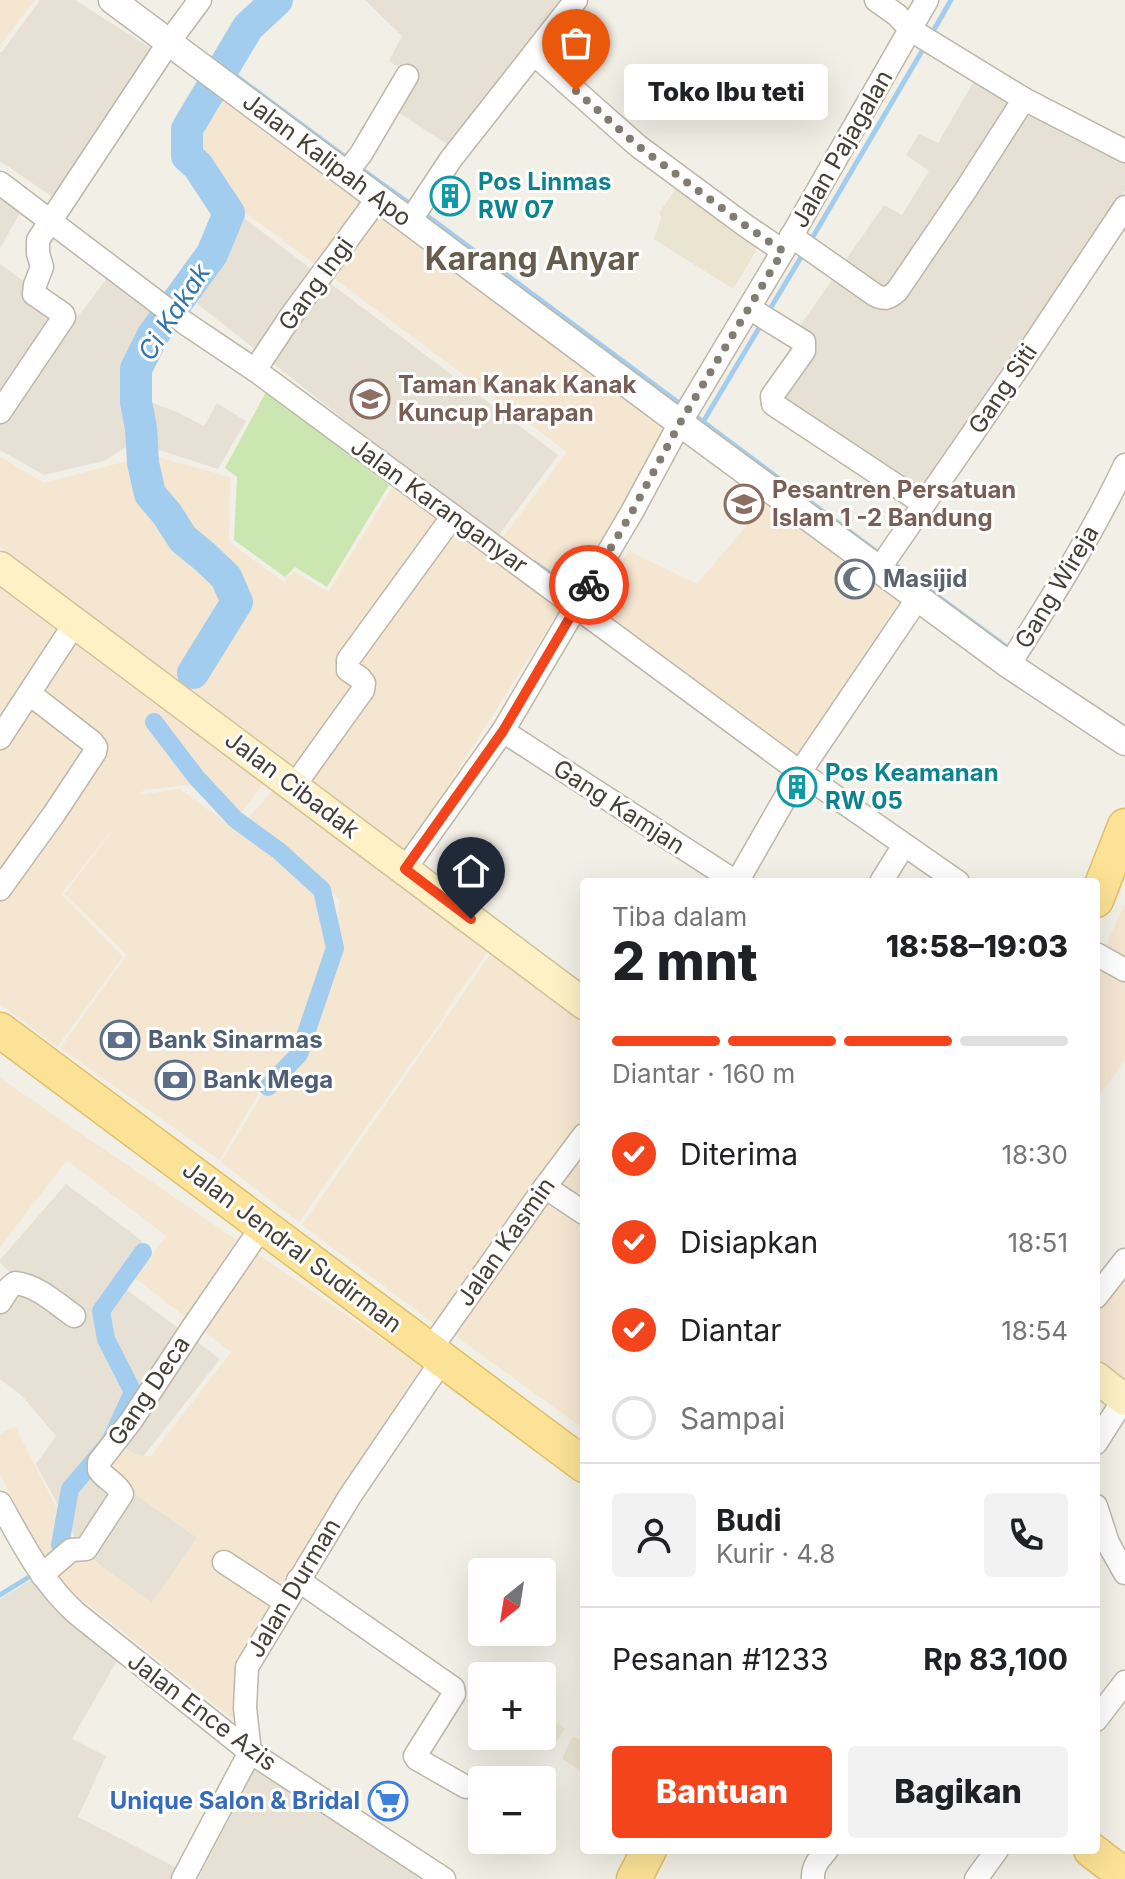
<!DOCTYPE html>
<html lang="id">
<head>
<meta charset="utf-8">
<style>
  body { margin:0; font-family:Inter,sans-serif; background:#f2f2f2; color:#202124; height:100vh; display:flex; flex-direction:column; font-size:30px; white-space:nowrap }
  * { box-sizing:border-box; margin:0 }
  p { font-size:26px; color:#757577 }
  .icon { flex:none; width:44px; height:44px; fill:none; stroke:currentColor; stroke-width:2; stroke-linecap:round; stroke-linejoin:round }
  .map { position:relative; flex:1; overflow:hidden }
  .side { position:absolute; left:580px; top:878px; width:520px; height:976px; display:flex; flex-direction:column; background:#fff; border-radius:8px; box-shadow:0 8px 32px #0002 }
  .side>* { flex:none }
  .needle { width:52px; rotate:210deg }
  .fabs { position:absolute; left:468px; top:1558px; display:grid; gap:16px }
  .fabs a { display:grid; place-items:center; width:88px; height:88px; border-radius:8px; background:#fff; box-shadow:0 8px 32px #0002; font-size:40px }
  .pin { position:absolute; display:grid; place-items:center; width:68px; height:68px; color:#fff; margin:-82px -34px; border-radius:50% 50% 50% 0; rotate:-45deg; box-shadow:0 0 8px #0007 }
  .pin .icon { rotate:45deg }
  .courier { position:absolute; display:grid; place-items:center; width:80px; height:80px; margin:-40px; border:6px solid #f3441c; border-radius:50%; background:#fff; color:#222; box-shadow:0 2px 10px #0007 }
  .bubble { position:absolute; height:56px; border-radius:8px; background:#fff; box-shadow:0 8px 32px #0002; font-size:26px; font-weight:800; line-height:56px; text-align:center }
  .headline em { font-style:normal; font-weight:800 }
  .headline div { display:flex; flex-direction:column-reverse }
  .headline { display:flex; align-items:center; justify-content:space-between; height:136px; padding:0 32px }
  h1 { font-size:52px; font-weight:800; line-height:60px }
  .bar { display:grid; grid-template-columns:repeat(4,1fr); gap:12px 8px; align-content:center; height:96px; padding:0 32px }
  .bar i { height:10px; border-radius:6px; background:#e0e0e0 }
  .bar .current { background:#f3441c }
  .bar p { grid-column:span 4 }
  .line { display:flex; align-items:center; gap:20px; padding:0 32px; border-top:2px solid #e0e0e0 }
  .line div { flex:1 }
  .round { display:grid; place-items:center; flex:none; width:84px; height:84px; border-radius:8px; background:#f2f2f2 }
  ol { padding:0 32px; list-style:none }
  li { display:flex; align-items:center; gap:24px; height:88px }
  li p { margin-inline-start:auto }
  li .icon { padding:8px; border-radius:50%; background:#f3441c; color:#fff; stroke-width:4 }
  li:last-child { color:#757577 }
  li i { width:44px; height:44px; border:4px solid #e0e0e0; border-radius:50% }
  .button { display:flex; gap:16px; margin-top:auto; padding:16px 32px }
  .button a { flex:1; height:92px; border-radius:8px; background:#f3441c; color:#fff; font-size:32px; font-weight:800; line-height:92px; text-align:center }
  .button a+a { background:#f2f2f2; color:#202124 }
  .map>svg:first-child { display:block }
  .residential { fill:#e6e1d4 }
  .commercial { fill:#f4e6d1 }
  .education { fill:#ebe4d0 }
  .green { fill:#cbe6b0 }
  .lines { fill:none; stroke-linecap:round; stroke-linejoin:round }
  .stream { stroke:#a3cdee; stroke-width:5 }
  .canal { stroke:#a3cdee; stroke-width:18 }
  .river { stroke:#a3cdee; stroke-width:32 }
  .minor-casing { stroke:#bdb7a9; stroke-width:25 }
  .tertiary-casing { stroke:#bdb7a9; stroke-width:29 }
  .secondary-casing { stroke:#d1c397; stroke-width:33 }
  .primary-casing { stroke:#dfbf67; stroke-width:37 }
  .minor { stroke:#fff; stroke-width:22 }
  .tertiary { stroke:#fff; stroke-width:26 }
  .secondary { stroke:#fdf1c5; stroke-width:30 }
  .primary { stroke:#fbe296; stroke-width:34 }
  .done { stroke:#827d73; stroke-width:8; stroke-dasharray:0 14.4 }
  .route { stroke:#f3441c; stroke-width:10 }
  .labels { text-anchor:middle; stroke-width:6; stroke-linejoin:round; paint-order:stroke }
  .street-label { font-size:24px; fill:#453f35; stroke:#fff }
  .culture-label { font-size:24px; font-weight:bold; fill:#0d838f; stroke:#fff; text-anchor:start }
  .education-label { font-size:24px; font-weight:bold; fill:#785e54; stroke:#fff; text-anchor:start }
  .worship-label { font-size:24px; font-weight:bold; fill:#5b616d; stroke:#fff; text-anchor:start }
  .service-label { font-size:24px; font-weight:bold; fill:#4e5e75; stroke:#fff; text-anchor:start }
  .shop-label { font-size:24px; font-weight:bold; fill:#366cbe; stroke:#fff; text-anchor:end }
  .water-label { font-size:26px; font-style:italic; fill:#3275ad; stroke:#fff }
  .district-label { font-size:32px; font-weight:bold; fill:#675d4d; stroke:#fff }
</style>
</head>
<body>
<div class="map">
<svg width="1125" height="1879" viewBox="0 0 1125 1879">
  <rect width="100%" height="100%" fill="#f2efe6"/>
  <g class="residential">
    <polygon points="40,0 75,0 155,51 57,200 0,161 0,52 2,52"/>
    <polygon points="365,0 573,0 453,148 393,109 409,74 389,61 402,36"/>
    <polygon points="981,69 1125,154 1125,190 916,507 771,398 795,333 884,205 902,215 929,171 906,155 919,134 938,143"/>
    <polygon points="0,187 25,204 0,248"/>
    <polygon points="233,210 558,455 496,539 195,302 232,239"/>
    <polygon points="0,264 76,319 115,268 173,313 132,373 126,393 177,412 204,426 217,403 246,421 218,469 134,442 104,461 44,475 0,450"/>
    <polygon points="66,1184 142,1241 116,1282 220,1359 142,1458 121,1446 103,1474 206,1535 151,1607 82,1550 36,1464 56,1436 22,1396 0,1379 0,1300 16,1278 0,1263 0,1260"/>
    <polygon points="36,1577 122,1652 72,1739 106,1756 78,1817 181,1870 177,1879 0,1879 0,1599"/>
    <polygon points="258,1763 422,1873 418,1879 198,1879"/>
  </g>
  <g class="commercial">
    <polygon points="0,0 35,0 0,45"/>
    <polygon points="223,93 687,435 576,595 501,540 567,452 229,200 198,167 193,143"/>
    <polygon points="150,455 230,477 229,542 284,582 294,571 328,592 394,485 560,609 405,853 0,547 0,457 44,483"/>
    <polygon points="766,503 906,603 806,762 594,607 629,551 697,584"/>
    <polygon points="0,586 64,634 0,725"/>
    <polygon points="77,639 268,777 239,816 189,785 144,790 139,795 180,789 321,894 332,914 307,1046 266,1080 220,1160 60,1048 127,955 64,894 131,807 61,894 123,957 57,1047 0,1004 0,743"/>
    <polygon points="278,784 489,950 445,1013 446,1014 299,1222 221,1162 268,1085 314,1045 337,925 340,899 246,821"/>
    <polygon points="1125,904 1125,1060 1096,1100 1096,966"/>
    <polygon points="492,952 584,1020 584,1124 436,1325 302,1225"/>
    <polygon points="0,1078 434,1375 238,1661 236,1721 51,1575 0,1473 0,1434 15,1426 78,1550 152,1602 197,1538 106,1474 122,1450 150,1457 231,1352 135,1278 166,1236 67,1160 0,1247"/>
    <polygon points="584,1153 584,1429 450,1332"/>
    <polygon points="1125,1253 1125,1382 1096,1360 1096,1267 1100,1270"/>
  </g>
  <g class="education">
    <polygon points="682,180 763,239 733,289 654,239 661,218 659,213"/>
    <polygon points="545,1713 565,1729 550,1751 528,1737 542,1736 542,1717"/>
    <polygon points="573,1736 584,1743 584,1773 562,1759"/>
  </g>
  <polygon class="green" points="267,390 389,485 327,587 295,567 285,577 234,540 237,477 225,468"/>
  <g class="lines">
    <g class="stream">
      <polyline points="931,35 951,0"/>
      <polyline points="224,67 348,159"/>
      <polyline points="360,168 413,206"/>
      <polyline points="422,212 683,406"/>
      <polyline points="811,240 925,46"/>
      <polyline points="767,314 803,254"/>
      <polyline points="694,415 881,555"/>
      <polyline points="703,422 762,323"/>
      <polyline points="535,563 577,592"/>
      <polyline points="894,564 1012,651"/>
      <polyline points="0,1595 29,1577"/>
    </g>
    <g class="canal">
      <polyline points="154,722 196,777 235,819 279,851 322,890 335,948 299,1054 268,1087"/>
      <polyline points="60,1545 70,1489 110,1442 133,1392 106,1339 101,1311 143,1252"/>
    </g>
    <polyline class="river" points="193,673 237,602 226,577 205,557 183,539 167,514 150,494 143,463 141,428 136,402 136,369 153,335 212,254 229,213 198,166 187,156 187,129 248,27 277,0"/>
    <defs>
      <g id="minor">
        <polyline points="876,0 897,15 911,30 1024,99 1125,151"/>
        <polyline points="534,54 638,146 746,226 783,251"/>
        <polyline points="346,173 361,154 407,76"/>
        <polyline points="0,183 185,323 255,370 800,772 958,882"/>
        <polyline points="410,221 451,159 576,0"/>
        <path d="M791,236L875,295C885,300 889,298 897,291L967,188L1024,99"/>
        <polyline points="749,308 804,342 804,351 772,396 773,404 924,504"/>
        <polyline points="255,370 291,316 378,198"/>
        <polyline points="0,412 64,317 63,314 34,294 35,285 42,267 38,253 38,240 169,42 200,0"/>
        <polyline points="879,569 1018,368 1125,207"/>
        <path d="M1009,665C1051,599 1092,535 1125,465"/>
        <polyline points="503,731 736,882"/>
        <polyline points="0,738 75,623"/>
        <polyline points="294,786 363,690 364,683 360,678 348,670 348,660 453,516"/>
        <polyline points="405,869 503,731 632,512 680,423 783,251 927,0"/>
        <polyline points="737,882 800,772 918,598"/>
        <polyline points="881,882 904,845"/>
        <polyline points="0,889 54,814 95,752 96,747 92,742 30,694"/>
        <polyline points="1096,954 1125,970"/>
        <polyline points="545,1187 584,1213"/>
        <polyline points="1096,1297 1125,1260"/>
        <path d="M0,1302L9,1288L15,1283C37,1285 57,1304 74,1316"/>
        <polyline points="430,1350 545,1187 584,1135"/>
        <polyline points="1096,1443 1124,1399"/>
        <path d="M0,1503C23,1544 41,1581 76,1613L250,1752L444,1879"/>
        <polyline points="1096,1506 1108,1543 1125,1573"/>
        <polyline points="224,1562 285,1602"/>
        <path d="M42,1575L71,1550L86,1549L122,1494C118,1484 105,1479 99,1470V1462L131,1421L193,1327L263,1225"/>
        <polyline points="298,1580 453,1688 454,1694 415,1756 417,1759 466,1787"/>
        <polyline points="1096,1720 1125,1682"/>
        <polyline points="183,1879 250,1752 245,1708 247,1667 350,1496 443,1359"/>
        <path d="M813,1879C812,1867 819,1859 827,1850"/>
        <polyline points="976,1879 997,1850"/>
      </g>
      <polyline id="tertiary" points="112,0 680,423 1009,665 1125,742"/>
      <g id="secondary">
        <polyline points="0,567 584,1004"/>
        <polyline points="1096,1377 1125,1400"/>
      </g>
      <g id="primary">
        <polyline points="1096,900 1125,826"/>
        <polyline points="0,1030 584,1465"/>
        <polyline points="1091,1850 1125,1876"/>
        <polyline points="634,1879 649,1850"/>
      </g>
    </defs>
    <use href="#minor" class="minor-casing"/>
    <use href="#tertiary" class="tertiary-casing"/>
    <use href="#secondary" class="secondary-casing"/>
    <use href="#primary" class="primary-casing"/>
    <use href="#minor" class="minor"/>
    <use href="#tertiary" class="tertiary"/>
    <use href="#secondary" class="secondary"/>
    <use href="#primary" class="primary"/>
  </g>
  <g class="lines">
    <polyline class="done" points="576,91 638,146 746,226 783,251 680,423 632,512 589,585"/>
    <polyline class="route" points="471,919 405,869 503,731 589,585"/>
  </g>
  <defs>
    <symbol id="building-ring" viewBox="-11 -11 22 22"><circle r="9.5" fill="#fff" stroke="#0f9aa8" stroke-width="1.5"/><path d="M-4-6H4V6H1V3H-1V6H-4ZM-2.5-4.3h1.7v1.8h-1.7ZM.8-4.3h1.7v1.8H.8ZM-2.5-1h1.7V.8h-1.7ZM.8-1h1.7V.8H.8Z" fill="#0f9aa8"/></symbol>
    <symbol id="school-ring" viewBox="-11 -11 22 22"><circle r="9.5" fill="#fff" stroke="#8d6e63" stroke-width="1.5"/><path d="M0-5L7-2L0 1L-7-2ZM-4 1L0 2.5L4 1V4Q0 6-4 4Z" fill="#8d6e63"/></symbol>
    <symbol id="mosque-ring" viewBox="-11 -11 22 22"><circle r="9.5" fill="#fff" stroke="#6b7280" stroke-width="1.5"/><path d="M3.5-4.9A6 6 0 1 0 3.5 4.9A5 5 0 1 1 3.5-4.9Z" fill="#6b7280"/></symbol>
    <symbol id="bank-ring" viewBox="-11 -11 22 22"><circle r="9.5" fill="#fff" stroke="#5c6f8a" stroke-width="1.5"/><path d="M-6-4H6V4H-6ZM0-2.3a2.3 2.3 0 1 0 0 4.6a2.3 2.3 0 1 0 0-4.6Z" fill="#5c6f8a"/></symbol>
    <symbol id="supermarket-ring" viewBox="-11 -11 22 22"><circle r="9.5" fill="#fff" stroke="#3f7fe0" stroke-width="1.5"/><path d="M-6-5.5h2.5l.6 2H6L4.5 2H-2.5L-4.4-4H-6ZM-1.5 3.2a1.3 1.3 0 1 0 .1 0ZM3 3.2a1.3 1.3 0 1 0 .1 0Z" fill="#3f7fe0"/></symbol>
  </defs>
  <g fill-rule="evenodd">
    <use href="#building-ring" x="428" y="174" width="44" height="44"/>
    <use href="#school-ring" x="348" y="377" width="44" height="44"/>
    <use href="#school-ring" x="722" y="482" width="44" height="44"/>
    <use href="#mosque-ring" x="833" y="557" width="44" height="44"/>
    <use href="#building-ring" x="775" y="765" width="44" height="44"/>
    <use href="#bank-ring" x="98" y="1018" width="44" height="44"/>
    <use href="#bank-ring" x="153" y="1058" width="44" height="44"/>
    <use href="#supermarket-ring" x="366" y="1779" width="44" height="44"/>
  </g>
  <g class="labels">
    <g class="street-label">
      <text transform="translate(842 149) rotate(-60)" y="8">Jalan Pajagalan</text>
      <text transform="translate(327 160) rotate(37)" y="8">Jalan Kalipah Apo</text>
      <text transform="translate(316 284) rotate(-54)" y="8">Gang Ingi</text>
      <text transform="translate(1003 389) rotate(-56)" y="8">Gang Siti</text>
      <text transform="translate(439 506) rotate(36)" y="8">Jalan Karanganyar</text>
      <text transform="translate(1057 587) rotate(-59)" y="8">Gang Wireja</text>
      <text transform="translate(292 785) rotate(37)" y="8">Jalan Cibadak</text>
      <text transform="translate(619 807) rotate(33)" y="8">Gang Kamjan</text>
      <text transform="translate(506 1242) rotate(-55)" y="8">Jalan Kasmin</text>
      <text transform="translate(292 1247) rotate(37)" y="8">Jalan Jendral Sudirman</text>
      <text transform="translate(149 1391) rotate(-56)" y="8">Gang Deca</text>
      <text transform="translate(294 1588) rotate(-59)" y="8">Jalan Durman</text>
      <text transform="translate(202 1712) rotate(37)" y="8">Jalan Ence Azis</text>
    </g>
    <g class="culture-label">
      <text x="478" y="190">Pos Linmas<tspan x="478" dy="28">RW 07</tspan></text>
      <text x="825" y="781">Pos Keamanan<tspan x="825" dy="28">RW 05</tspan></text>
    </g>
    <g class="education-label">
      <text x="398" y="393">Taman Kanak Kanak<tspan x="398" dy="28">Kuncup Harapan</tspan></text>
      <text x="772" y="498">Pesantren Persatuan<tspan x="772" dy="28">Islam 1 -2 Bandung</tspan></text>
    </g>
    <g class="worship-label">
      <text x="883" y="587">Masijid</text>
    </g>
    <g class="service-label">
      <text x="148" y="1048">Bank Sinarmas</text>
      <text x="203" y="1088">Bank Mega</text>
    </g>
    <g class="shop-label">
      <text x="360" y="1809">Unique Salon &amp; Bridal</text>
    </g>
    <g class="water-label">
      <text transform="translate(174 312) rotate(-57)" y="9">Ci Kakak</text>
    </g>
    <g class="district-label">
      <text x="532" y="270">Karang Anyar</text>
    </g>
  </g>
</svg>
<div class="fabs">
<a><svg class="needle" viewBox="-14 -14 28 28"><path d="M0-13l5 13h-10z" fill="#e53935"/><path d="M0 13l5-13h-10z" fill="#757577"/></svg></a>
<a>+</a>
<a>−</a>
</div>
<div class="pin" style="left:576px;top:91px;background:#ea580c"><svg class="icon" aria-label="bag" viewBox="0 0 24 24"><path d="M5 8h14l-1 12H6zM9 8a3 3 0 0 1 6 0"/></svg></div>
<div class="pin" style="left:471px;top:919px;background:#1f2937"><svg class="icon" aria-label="home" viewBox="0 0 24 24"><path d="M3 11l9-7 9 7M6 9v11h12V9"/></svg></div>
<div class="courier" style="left:589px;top:585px"><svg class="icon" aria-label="bike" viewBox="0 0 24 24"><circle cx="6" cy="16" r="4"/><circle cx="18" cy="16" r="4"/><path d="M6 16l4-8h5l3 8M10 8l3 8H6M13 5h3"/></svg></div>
<div class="bubble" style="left:624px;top:64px;width:204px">Toko Ibu teti</div>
<section class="side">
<div class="headline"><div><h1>2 mnt</h1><p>Tiba dalam</p></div><em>18:58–19:03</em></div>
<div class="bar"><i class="current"></i><i class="current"></i><i class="current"></i><i></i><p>Diantar · 160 m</p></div>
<ol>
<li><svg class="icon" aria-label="check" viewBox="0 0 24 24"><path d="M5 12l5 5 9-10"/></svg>Diterima<p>18:30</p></li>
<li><svg class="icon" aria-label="check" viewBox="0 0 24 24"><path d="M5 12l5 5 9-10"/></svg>Disiapkan<p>18:51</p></li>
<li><svg class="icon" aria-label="check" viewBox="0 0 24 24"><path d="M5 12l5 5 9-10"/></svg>Diantar<p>18:54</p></li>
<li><i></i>Sampai</li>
</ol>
<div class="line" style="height:144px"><a class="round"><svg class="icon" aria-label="person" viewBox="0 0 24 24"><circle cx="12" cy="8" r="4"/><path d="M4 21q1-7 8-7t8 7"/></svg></a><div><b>Budi</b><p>Kurir · 4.8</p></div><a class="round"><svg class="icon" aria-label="phone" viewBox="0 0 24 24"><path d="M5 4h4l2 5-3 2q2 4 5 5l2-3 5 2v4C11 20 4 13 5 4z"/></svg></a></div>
<div class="line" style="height:104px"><div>Pesanan #1233</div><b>Rp 83,100</b></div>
<div class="button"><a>Bantuan</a><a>Bagikan</a></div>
</section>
</div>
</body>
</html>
